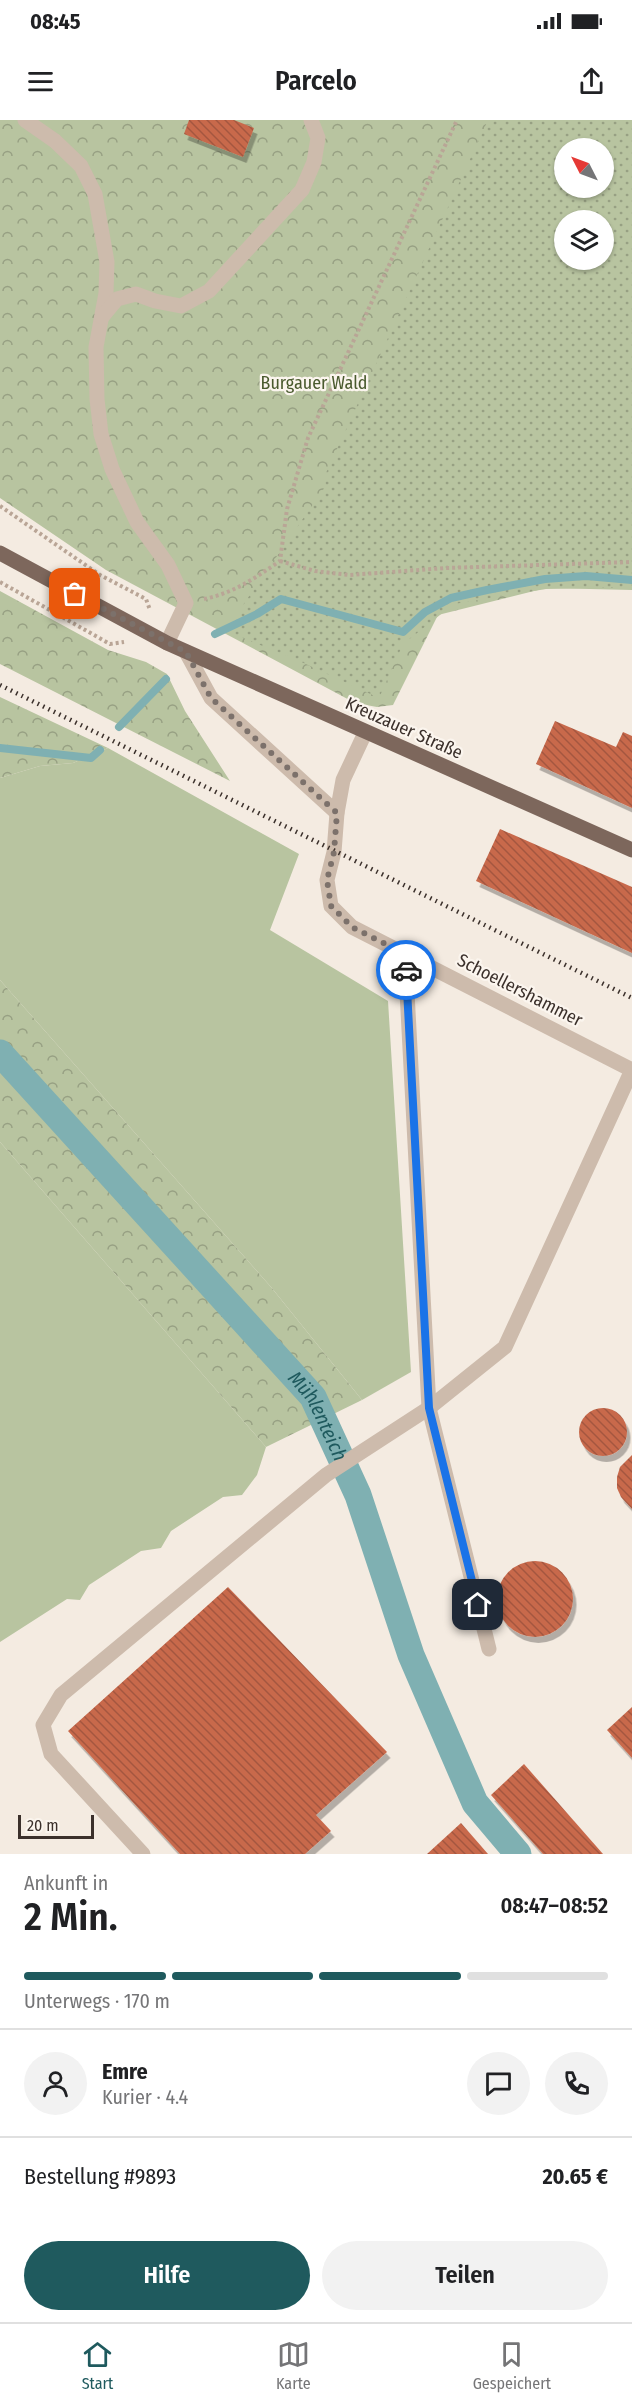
<!DOCTYPE html>
<html lang="de">
<head>
<meta charset="utf-8">
<style>
  body { margin:0; font-family:"Fira Sans Condensed",sans-serif; background:#f2f2f2; color:#202124; height:100vh; display:flex; flex-direction:column; font-size:22px; white-space:nowrap }
  * { box-sizing:border-box; margin:0 }
  p { font-size:20px; color:#757577 }
  .icon { flex:none; width:33px; height:33px; fill:none; stroke:currentColor; stroke-width:2; stroke-linecap:round; stroke-linejoin:round }
  .map { position:relative; height:1734px; overflow:hidden }
  .side { display:flex; flex-direction:column; background:#fff; flex:1 }
  .side>* { flex:none }
  .needle { width:39px; rotate:312deg }
  .fabs { position:absolute; left:554px; top:18px; display:grid; gap:12px }
  .fabs a { display:grid; place-items:center; width:60px; height:60px; border-radius:50%; background:#fff; box-shadow:0 2px 4px #0004; font-size:30px }
  .scale { position:absolute; left:18px; bottom:15px; width:76px; box-sizing:border-box; padding-left:6px; border:3px solid #3b302b; border-top:0; font-size:16px; line-height:21px; white-space:nowrap; color:#3b302b; -webkit-text-stroke:4px #fbf5ee; paint-order:stroke }
  .pin { position:absolute; display:grid; place-items:center; width:51px; height:51px; color:#fff; margin:-26px; border-radius:12px; box-shadow:0 3px 9px #0006 }
  .courier { position:absolute; display:grid; place-items:center; width:60px; height:60px; margin:-30px; border:4px solid #1a73e8; border-radius:50%; background:#fff; color:#222; box-shadow:0 2px 8px #0007 }
  .headline em { font-style:normal; font-weight:600 }
  .headline div { display:flex; flex-direction:column-reverse }
  .headline { display:flex; align-items:center; justify-content:space-between; height:102px; padding:0 24px }
  h1 { font-size:39px; font-weight:600; line-height:45px }
  .bar { display:grid; grid-template-columns:repeat(4,1fr); gap:9px 6px; align-content:center; height:72px; padding:0 24px }
  .bar i { height:8px; border-radius:4px; background:#e0e0e0 }
  .bar .current { background:#1f5a5e }
  .bar p { grid-column:span 4 }
  .line { display:flex; align-items:center; gap:15px; padding:0 24px; border-top:2px solid #e0e0e0 }
  .line div { flex:1 }
  .round { display:grid; place-items:center; flex:none; width:63px; height:63px; border-radius:32px; background:#f2f2f2 }
  .cta { display:flex; gap:12px; margin-top:auto; padding:12px 24px }
  .cta a { flex:1; height:69px; border-radius:36px; background:#1f5a5e; color:#fff; font-size:24px; font-weight:600; line-height:69px; text-align:center }
  .cta a+a { background:#f2f2f2; color:#202124 }
  .status { display:flex; justify-content:space-between; align-items:center; height:42px; padding:0 30px; background:#fff; direction:ltr }
  .status svg { height:16px; fill:currentColor }
  header { display:flex; justify-content:space-between; align-items:center; height:78px; padding:0 24px; background:#fff; font-size:27px; font-weight:600 }
  .menu { display:flex; justify-content:space-around; align-items:center; height:84px; border-top:2px solid #e0e0e0; background:#fff; font-size:16px; color:#757577 }
  .menu a { display:grid; justify-items:center; gap:3px }
  .menu .current { color:#1f5a5e }
  .map>svg:first-child { display:block }
  .green { fill:#b8c4a0 }
  .forest { fill:url(#forest-crowns); fill-rule:evenodd }
  .park { fill:url(#park-dots); fill-rule:evenodd }
  .lines { fill:none; stroke-linecap:round; stroke-linejoin:round }
  .stream { stroke:#7fb0b2; stroke-width:8 }
  .canal { stroke:#7fb0b2; stroke-width:27 }
  .building { fill:url(#building-back-hatch); filter:url(#shadow) }
  .path { stroke:#b9a596; stroke-width:4; stroke-dasharray:3 3; stroke-linecap:butt }
  .minor { stroke:#cdbbac; stroke-width:15 }
  .major { stroke:#7d675c; stroke-width:15 }
  .rail { stroke:#3b302b; stroke-width:4.5; stroke-dasharray:1.5 4.5; stroke-linecap:butt }
  .done { stroke:#7c716b; stroke-width:6; stroke-dasharray:0 10.8 }
  .route { stroke:#1a73e8; stroke-width:8 }
  .labels { text-anchor:middle; stroke-width:4.5; stroke-linejoin:round; paint-order:stroke }
  .park-label { font-size:18px; fill:#4a5a2e; stroke:#fbf5ee }
  .street-label { font-size:18px; fill:#3b302b; stroke:#fbf5ee }
  .water-label { font-size:20px; font-style:italic; fill:#1f5a5e; stroke:#fbf5ee }
</style>
</head>
<body>
<div class="status"><b>08:45</b><svg viewBox="0 0 49 12"><path d="M0 12V9h3v3zM5 12V6h3v6zM10 12V3h3v9zM15 12V0h3v12zM26 1h20v11H26zM47 4h2v5h-2z"/></svg></div>
<header><svg class="icon" aria-label="menu" viewBox="0 0 24 24"><path d="M4 6h16M4 12h16M4 18h16"/></svg>Parcelo<svg class="icon" aria-label="share" viewBox="0 0 24 24"><path d="M12 15V3M7 8l5-5 5 5M5 13v7h14v-7"/></svg></header>
<div class="map">
<svg width="632" height="1734" viewBox="0 0 632 1734">
  <defs>
    <pattern id="forest-crowns" width="20" height="18" patternUnits="userSpaceOnUse" patternTransform="scale(1.5)"><rect width="20" height="18" fill="#b8c4a0"/><path d="M2 6a3 3 0 1 1 6 0M12 15a3 3 0 1 1 6 0" fill="none" stroke="#97a083"/></pattern>
    <pattern id="park-dots" width="8" height="8" patternUnits="userSpaceOnUse" patternTransform="scale(1.5)"><rect width="8" height="8" fill="#b8c4a0"/><path d="M2 2h.1M6 6h.1" fill="none" stroke="#97a083" stroke-width="1.8" stroke-linecap="round"/></pattern>
    <pattern id="building-back-hatch" width="6" height="6" patternUnits="userSpaceOnUse" patternTransform="scale(1.5)"><rect width="6" height="6" fill="#c8694b"/><path d="M-1 5l2 2M0 0l6 6M5-1l2 2" fill="none" stroke="#a4573f"/></pattern>
    <filter id="shadow"><feDropShadow dx="3.5" dy="6" stdDeviation="0" flood-color="#0004"/></filter>
  </defs>
  <rect width="100%" height="100%" fill="#f4ebe1"/>
  <g class="green">
    <polygon points="108,628 299,734 270,810 388,881 411,1252 362,1280 271,1167 0,860 0,658 40,646 73,643"/>
    <polygon points="0,1022 266,1327 257,1355 242,1375 223,1377 171,1411 161,1428 141,1431 89,1465 80,1480 67,1479 0,1522"/>
  </g>
  <g class="forest">
    <path d="M0,0H632V470L546,468L438,495L393,585L377,587L355,583L106,450L0,378ZM564,28H603V68H564ZM564,100H603V140H564Z"/>
    <polygon points="0,471 108,530 146,542 167,554 185,591 230,661 0,544"/>
    <polygon points="0,577 108,628 73,643 40,646 0,658"/>
    <polygon points="0,860 271,1167 362,1280 266,1327 0,1022"/>
  </g>
  <path class="park" d="M488,0H632V467L546,469L454,484L403,524L379,578L295,539L233,514L229,505L325,367L326,353ZM564,28H603V68H564ZM564,100H603V140H564Z"/>
  <g class="lines">
    <g class="stream">
      <polyline points="215,514 257,494 281,479 403,512 425,492 451,478 487,470 545,459 586,456 632,460"/>
      <polyline points="119,607 166,559"/>
      <polyline points="0,628 91,638 100,630"/>
    </g>
    <path class="canal" id="s1" d="M0,933L313,1277L358,1375L411,1535L475,1683L518,1734"/>
  </g>
  <g class="building">
    <polygon points="189,0 234,0 254,8 243,37 184,14"/>
    <polygon points="555,601 616,627 623,612 632,616 632,688 536,644"/>
    <polygon points="500,709 632,767 632,833 476,761"/>
    <circle cx="603" cy="1312" r="24"/>
    <polygon points="632,1335 632,1389 621,1377 617,1368 617,1357 620,1347"/>
    <circle cx="535" cy="1479" r="38"/>
    <polygon points="228,1467 387,1632 316,1695 331,1711 305,1734 180,1734 68,1611"/>
    <polygon points="632,1587 632,1638 607,1610"/>
    <polygon points="524,1644 603,1734 543,1734 491,1675"/>
    <polygon points="461,1703 488,1734 427,1734"/>
  </g>
  <g class="lines">
    <g class="path">
      <polyline points="0,386 100,455 146,479 150,490"/>
      <polyline points="280,441 315,451 349,455 446,448 632,442"/>
      <polyline points="0,462 110,524 124,522"/>
      <path d="M204,479C234,473 255,458 280,441L287,389L308,318L457,0"/>
    </g>
    <g class="minor">
      <polyline points="25,0 55,21 81,46 95,74 107,142 106,173 96,227 97,279 101,314 112,349 137,402 168,445 186,483 167,523"/>
      <polyline points="102,197 117,179 136,174 155,181 181,186 209,171 302,70 314,42 318,18 311,0"/>
      <polyline points="186,532 211,578 337,693"/>
      <polyline points="365,613 343,660 337,693 334,732 327,760 331,786 352,807 632,950"/>
      <polyline points="405,834 429,1288 489,1529"/>
      <polyline points="143,1734 51,1634 43,1605 61,1575 326,1355 429,1288 505,1227 632,950"/>
    </g>
    <polyline class="major" points="0,433 167,523 632,730"/>
    <polyline class="rail" points="0,565 632,878"/>
  </g>
  <g class="lines">
    <polyline class="done" points="75,474 186,532 211,578 337,693 334,732 327,760 331,786 352,807 405,834 406,850"/>
    <polyline class="route" points="406,850 429,1288 478,1485"/>
  </g>
  <g class="labels">
    <g class="park-label">
      <text x="314" y="269">Burgauer Wald</text>
    </g>
    <g class="street-label">
      <text transform="translate(404 608) rotate(24)" y="6">Kreuzauer Straße</text>
      <text transform="translate(520 870) rotate(27)" y="6">Schoellershammer</text>
    </g>
    <g class="water-label">
      <text dy="7" stroke="none"><textPath href="#s1" startOffset="484">Mühlenteich</textPath></text>
    </g>
  </g>
</svg>
<div class="fabs">
<a><svg class="needle" viewBox="-14 -14 28 28"><path d="M0-13l5 13h-10z" fill="#e53935"/><path d="M0 13l5-13h-10z" fill="#757577"/></svg></a>
<a><svg class="icon" aria-label="layers" viewBox="0 0 24 24"><path d="M12 4l9 5-9 5-9-5zM3 14l9 5 9-5"/></svg></a>
</div>
<div class="scale">20 m</div>
<div class="pin" style="left:75px;top:474px;background:#ea580c"><svg class="icon" aria-label="bag" viewBox="0 0 24 24"><path d="M5 8h14l-1 12H6zM9 8a3 3 0 0 1 6 0"/></svg></div>
<div class="pin" style="left:478px;top:1485px;background:#1f2937"><svg class="icon" aria-label="home" viewBox="0 0 24 24"><path d="M3 11l9-7 9 7M6 9v11h12V9"/></svg></div>
<div class="courier" style="left:406px;top:850px"><svg class="icon" aria-label="car" viewBox="0 0 24 24"><path d="M5 17H2v-5l4-1 3-4h7l3 4 3 1v5h-3M9 17h6M6 11h13"/><circle cx="7" cy="17" r="2"/><circle cx="17" cy="17" r="2"/></svg></div>
</div>
<section class="side">
<div class="headline"><div><h1>2 Min.</h1><p>Ankunft in</p></div><em>08:47–08:52</em></div>
<div class="bar"><i class="current"></i><i class="current"></i><i class="current"></i><i></i><p>Unterwegs · 170 m</p></div>
<div class="line" style="height:108px"><a class="round"><svg class="icon" aria-label="person" viewBox="0 0 24 24"><circle cx="12" cy="8" r="4"/><path d="M4 21q1-7 8-7t8 7"/></svg></a><div><b>Emre</b><p>Kurier · 4.4</p></div><a class="round"><svg class="icon" aria-label="chat" viewBox="0 0 24 24"><path d="M4 5h16v11H9l-5 4z"/></svg></a><a class="round"><svg class="icon" aria-label="phone" viewBox="0 0 24 24"><path d="M5 4h4l2 5-3 2q2 4 5 5l2-3 5 2v4C11 20 4 13 5 4z"/></svg></a></div>
<div class="line" style="height:78px"><div>Bestellung #9893</div><b>20.65 €</b></div>
<div class="cta"><a>Hilfe</a><a>Teilen</a></div>
</section>
<nav class="menu">
<a class="current"><svg class="icon" aria-label="home" viewBox="0 0 24 24"><path d="M3 11l9-7 9 7M6 9v11h12V9"/></svg>Start</a>
<a><svg class="icon" aria-label="map" viewBox="0 0 24 24"><path d="M3 6l6-2 6 2 6-2v14l-6 2-6-2-6 2zM9 4v14M15 6v14"/></svg>Karte</a>
<a><svg class="icon" aria-label="saved" viewBox="0 0 24 24"><path d="M7 4h10v16l-5-4-5 4z"/></svg>Gespeichert</a>
</nav>
</body>
</html>
